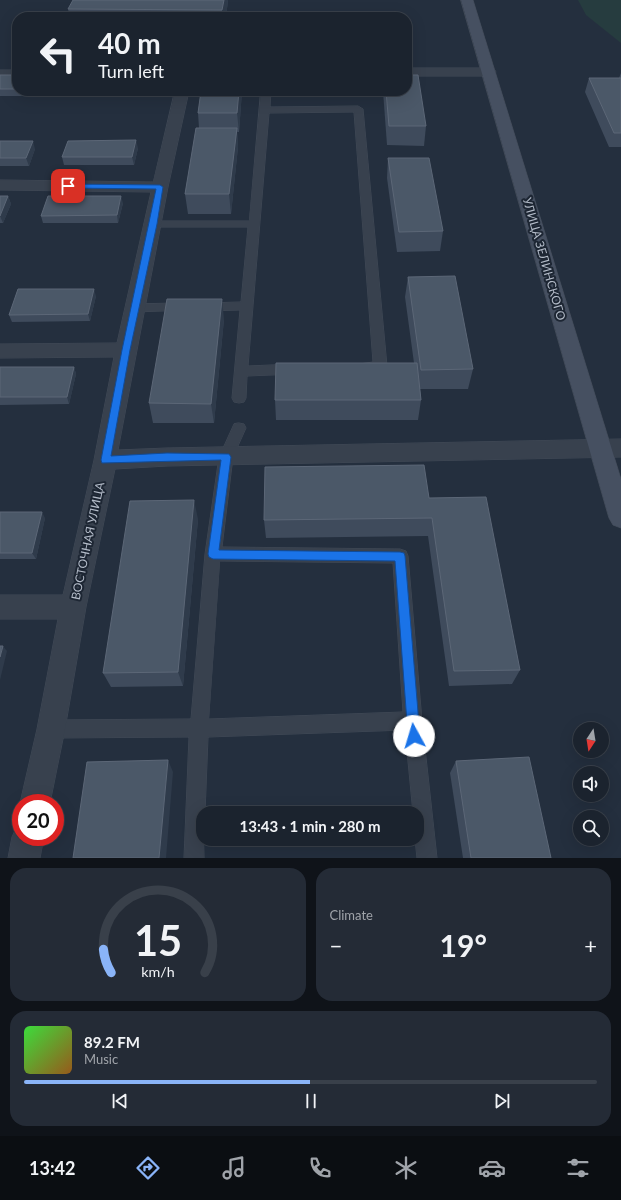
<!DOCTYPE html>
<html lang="en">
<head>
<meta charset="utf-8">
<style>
  body { margin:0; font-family:Lato,sans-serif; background:#242b36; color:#f1f3f6; height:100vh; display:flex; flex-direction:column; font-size:15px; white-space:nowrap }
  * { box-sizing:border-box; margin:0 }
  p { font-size:13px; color:#a0a4aa }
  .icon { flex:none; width:22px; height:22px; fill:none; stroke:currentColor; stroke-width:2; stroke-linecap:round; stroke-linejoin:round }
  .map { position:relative; height:858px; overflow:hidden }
  .sheet { display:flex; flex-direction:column; gap:10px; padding:10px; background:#0f1319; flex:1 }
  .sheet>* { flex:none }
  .hud { position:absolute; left:12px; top:12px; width:400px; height:84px; border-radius:16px; box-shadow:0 4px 16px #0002,0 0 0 1px #39404a; background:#1b232e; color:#f1f3f6; overflow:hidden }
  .needle { width:26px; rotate:192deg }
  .controls { position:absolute; left:573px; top:722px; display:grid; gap:8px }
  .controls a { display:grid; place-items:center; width:36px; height:36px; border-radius:50%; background:#1b232e; box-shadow:0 4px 16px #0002,0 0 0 1px #39404a; font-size:20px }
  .speed { position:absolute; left:12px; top:794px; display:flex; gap:8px; font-size:20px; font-weight:700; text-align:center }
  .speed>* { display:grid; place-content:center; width:52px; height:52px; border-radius:50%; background:#1b232e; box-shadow:0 4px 16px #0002,0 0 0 1px #39404a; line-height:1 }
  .speed .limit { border:6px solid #d22; background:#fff; color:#111 }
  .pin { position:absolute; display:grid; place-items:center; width:34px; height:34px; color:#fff; margin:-17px; border-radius:8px; box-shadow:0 2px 6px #0006 }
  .me { position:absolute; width:44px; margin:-22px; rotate:354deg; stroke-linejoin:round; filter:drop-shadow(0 0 3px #0008) }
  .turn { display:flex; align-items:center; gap:14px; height:84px; padding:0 20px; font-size:18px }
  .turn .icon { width:52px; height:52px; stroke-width:2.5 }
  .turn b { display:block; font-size:28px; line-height:34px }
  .big { font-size:30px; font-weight:700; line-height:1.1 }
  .sheet .tile { flex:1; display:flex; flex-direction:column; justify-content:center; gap:6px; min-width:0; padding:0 14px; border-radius:16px; background:#242b36 }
  .sheet .dial { align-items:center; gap:0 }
  .dial svg { height:104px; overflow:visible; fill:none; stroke:#39404a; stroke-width:7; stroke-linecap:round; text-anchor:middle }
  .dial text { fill:#f1f3f6; stroke:none }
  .song { display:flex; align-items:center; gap:12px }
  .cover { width:48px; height:48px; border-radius:6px; background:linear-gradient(135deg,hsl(120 70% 55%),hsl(30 70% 35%)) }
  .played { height:4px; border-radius:2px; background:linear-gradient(90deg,#8ab4f8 50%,#39404a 50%) }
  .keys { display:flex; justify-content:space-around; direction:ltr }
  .heat { display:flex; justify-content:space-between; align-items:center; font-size:22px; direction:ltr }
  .sheet .tiles { flex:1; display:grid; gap:10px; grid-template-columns:1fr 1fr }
  .tile:last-child { grid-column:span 2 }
  .trip { position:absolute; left:196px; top:806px; width:228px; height:40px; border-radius:16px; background:#1b232e; box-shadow:0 4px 16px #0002,0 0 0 1px #39404a; font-weight:700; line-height:40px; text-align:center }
  .dock { display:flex; height:64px; justify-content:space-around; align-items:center; background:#0b0e12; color:#a0a4aa }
  .dock .icon { width:28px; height:28px }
  .dock .selected { color:#8ab4f8 }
  .dock b { font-size:18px; color:#f1f3f6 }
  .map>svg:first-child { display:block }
  .green { fill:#263c3f }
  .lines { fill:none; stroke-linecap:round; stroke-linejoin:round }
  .service-casing { stroke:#414a57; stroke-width:1 }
  .minor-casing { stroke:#414a57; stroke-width:1 }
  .secondary-casing { stroke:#414a57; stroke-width:1 }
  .service { fill:#38414e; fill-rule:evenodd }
  .minor { fill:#38414e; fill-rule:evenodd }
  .secondary { fill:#465061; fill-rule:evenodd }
  .wall { fill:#3f4b5c }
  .shaded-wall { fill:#2f3b4b }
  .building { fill:#4b5868; stroke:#5c6777 }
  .route { fill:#1a73e8; stroke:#114b97 }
  .labels { text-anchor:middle; stroke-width:4; stroke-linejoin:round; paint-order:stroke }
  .street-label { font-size:12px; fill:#b4bcc9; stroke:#1d2633 }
</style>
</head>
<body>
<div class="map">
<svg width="621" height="858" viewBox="0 0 621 858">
  <rect width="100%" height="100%" fill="#242f3e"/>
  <path class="green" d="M578,0H621V43L586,15Z"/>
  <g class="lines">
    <defs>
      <g id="service">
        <path d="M261,91H271L270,107L358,106L363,109L387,366L385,369C377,372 367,373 359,370L357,367L359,364L373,362L354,112L269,113L248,366L295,364L300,366L302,369L300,372L295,374L247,376L246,398L244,402L239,403L234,402L232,398L240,310L204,311L200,310L198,307L200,304L204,303L241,302L248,227H153L147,224L153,221H249Z"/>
        <path d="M183,303L187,304L189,307L187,310L135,312L131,311L129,308L131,305L135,304Z"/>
        <path d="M239,423L244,424L246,428L233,457L222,547L400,549L406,551L408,556L422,721L437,858H417L415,839H417V813H413L405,730L208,737L205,813H203L204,858H184L189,737L51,738L45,735L42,729L45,723L51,720L191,719L205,554L219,457L234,424ZM220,561L393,563L403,712L209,719Z"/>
      </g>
      <g id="minor">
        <path d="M407,68H489L494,69L496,72L494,75L489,76H407Z"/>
        <rect x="0" y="70" width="17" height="8"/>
        <path d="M175,91H189L168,187L118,450L167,448L621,439V457L167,466L115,469L86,607L65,729L50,803H21V806L20,803L37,729L58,619H0V595H63L94,460L114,357L0,358V344L117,343L151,192L0,190V180L153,182Z"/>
        <path d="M21,824V837H44L40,858H8L12,837L17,826Z"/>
      </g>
      <path id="secondary" d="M461,0H473L621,479V528L613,525L609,518Z"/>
    </defs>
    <use href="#service" class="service-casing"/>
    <use href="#minor" class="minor-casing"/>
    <use href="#secondary" class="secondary-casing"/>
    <use href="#service" class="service"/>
    <use href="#minor" class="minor"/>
    <use href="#secondary" class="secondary"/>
  </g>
  <g class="wall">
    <path d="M228,0L226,17H70L68,9Z"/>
    <path d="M621,73V147H609L585,92L589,78H619Z"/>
    <path d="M0,75H17V91H55L53,96H0Z"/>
    <path d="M87,91H149L148,97H88Z"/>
    <path d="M201,91H242L239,132H237L238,147L231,214H188L185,194L199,128L198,113Z"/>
    <path d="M285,91H380L379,96L285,97Z"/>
    <path d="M383,91H407L426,126L424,146L387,145Z"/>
    <path d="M0,141L35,149L29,166H0Z"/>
    <path d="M138,148L134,165H64L62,157Z"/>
    <path d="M388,158L443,231L440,251L397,252L387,178Z"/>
    <path d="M0,196H8L11,204L3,223H0Z"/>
    <path d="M123,203L118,223H43L41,216Z"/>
    <path d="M408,277L473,369L468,389H420L421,400L418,420H276L275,400L414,363L405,297Z"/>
    <path d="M96,296L90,321L12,322L9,315Z"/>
    <path d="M224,319L214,423H153L149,403Z"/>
    <path d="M0,367H74L76,374L69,404L0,405Z"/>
    <path d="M429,498L520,670L512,684L449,686L428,536L266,538L264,520Z"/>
    <path d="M0,512L45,518L36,559H0Z"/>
    <path d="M198,519L183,686L111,687L103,673Z"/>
    <path d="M456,761L551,858H463L450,773Z"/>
  </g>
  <g class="shaded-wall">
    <path d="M224,0H228L226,17H223L222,10Z"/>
    <path d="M51,91H55L53,96Z"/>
    <path d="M147,91H149L148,97Z"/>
    <path d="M239,91H242L239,132L237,113Z"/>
    <path d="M237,128L238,147L231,214L229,194Z"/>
    <path d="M136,140L138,148L134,165L132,157Z"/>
    <path d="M33,141L35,149L29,166L26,158Z"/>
    <path d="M8,196L11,204L3,223L0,216Z"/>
    <path d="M121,196L123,203L118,223L117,215Z"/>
    <path d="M94,289L96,296L90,321L88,314Z"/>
    <path d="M222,299L224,319L214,423L211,404Z"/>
    <path d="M74,367L76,374L69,404L67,397Z"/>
    <path d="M194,500L198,519L183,686L178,672Z"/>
    <path d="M42,512L45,518L36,559L32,553Z"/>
    <path d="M3,646L7,651L0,680V657Z"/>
    <path d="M168,760L173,772L166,858H159Z"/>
  </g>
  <g class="building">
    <path d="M73,0H224L222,10L68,9Z"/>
    <rect x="0" y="75" width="17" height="14"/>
    <path d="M407,75H418L426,126H389L386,91H407Z"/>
    <path d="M589,78H621V133H614Z"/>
    <path d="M201,91H239L237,113H198Z"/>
    <path d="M196,128H237L229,194H185Z"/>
    <path d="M136,140L132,157H62L68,141Z"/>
    <path d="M0,141H33L26,158H0Z"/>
    <path d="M388,158H429L443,231L399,232Z"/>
    <path d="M0,196H8L0,216Z"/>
    <path d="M48,196H121L117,215L41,216Z"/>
    <path d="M455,276L473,369L421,370L408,277Z"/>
    <path d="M18,289H94L88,314L9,315Z"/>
    <path d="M167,299H222L211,404L149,403Z"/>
    <path d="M276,363H417L421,400H275Z"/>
    <path d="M0,367H74L67,397H0Z"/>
    <path d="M424,465L429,498L486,497L520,670L454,671L432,518L264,520L265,467Z"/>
    <path d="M194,500L178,672L103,673L130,501Z"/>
    <path d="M0,512H42L32,553H0Z"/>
    <path d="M0,646H3L0,657Z"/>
    <path d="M529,757L551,858H471L456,761Z"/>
    <path d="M168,760L159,858H73L87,762Z"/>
  </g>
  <path class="route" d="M65,184L160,185L163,187L157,224L130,350L111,456L167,453L229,454L231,457L219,550L400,552L404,553L405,556L420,736L419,741L414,742L410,741L408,736L395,561L213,559L209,557L208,554L221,460L102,463L101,460L122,350L156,189L68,188L65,187Z"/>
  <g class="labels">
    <g class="street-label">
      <text transform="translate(544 259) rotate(74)" y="4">УЛИЦА ЗЕЛИНСКОГО</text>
      <text transform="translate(88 541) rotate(-78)" y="4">ВОСТОЧНАЯ УЛИЦА</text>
    </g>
  </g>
</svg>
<div class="controls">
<a><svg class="needle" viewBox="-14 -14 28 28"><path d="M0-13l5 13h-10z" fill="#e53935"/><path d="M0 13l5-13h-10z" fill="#a0a4aa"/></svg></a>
<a><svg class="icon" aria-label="sound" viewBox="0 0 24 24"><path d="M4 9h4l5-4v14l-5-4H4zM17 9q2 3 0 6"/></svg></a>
<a><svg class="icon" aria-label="search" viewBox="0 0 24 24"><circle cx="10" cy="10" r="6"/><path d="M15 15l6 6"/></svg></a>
</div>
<div class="speed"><div class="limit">20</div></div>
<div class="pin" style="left:68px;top:186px;background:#d93025"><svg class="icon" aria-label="arrive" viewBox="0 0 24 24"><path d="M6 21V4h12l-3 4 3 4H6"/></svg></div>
<svg class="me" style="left:414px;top:736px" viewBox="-20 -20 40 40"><circle r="19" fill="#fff"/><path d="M0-13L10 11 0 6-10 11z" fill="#1a73e8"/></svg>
<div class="trip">13:43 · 1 min · 280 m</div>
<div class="hud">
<div class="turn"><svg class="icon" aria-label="left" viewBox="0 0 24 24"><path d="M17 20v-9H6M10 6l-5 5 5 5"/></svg><div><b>40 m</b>Turn left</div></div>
</div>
</div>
<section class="sheet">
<div class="tiles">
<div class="tile dial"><svg viewBox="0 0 100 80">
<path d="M14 69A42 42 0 1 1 86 69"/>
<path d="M14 69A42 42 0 0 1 8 51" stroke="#8ab4f8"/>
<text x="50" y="56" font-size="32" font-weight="700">15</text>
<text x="50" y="72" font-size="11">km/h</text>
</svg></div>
<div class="tile"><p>Climate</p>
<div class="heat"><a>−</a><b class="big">19°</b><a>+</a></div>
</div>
<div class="tile">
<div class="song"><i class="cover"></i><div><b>89.2 FM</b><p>Music</p></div></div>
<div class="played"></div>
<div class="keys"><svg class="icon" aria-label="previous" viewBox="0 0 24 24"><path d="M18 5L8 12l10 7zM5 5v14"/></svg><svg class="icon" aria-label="pause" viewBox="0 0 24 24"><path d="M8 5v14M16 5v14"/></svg><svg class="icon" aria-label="next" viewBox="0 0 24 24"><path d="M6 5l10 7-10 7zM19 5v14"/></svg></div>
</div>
</div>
</section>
<nav class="dock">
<b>13:42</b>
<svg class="icon selected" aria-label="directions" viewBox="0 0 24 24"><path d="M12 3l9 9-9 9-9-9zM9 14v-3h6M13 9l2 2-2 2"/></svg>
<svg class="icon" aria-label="music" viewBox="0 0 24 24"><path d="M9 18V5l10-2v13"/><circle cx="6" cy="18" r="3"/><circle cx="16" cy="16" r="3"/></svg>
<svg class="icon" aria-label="phone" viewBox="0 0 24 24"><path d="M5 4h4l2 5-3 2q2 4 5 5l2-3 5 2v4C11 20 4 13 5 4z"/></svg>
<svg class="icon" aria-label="climate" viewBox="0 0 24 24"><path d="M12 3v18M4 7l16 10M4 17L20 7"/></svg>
<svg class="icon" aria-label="car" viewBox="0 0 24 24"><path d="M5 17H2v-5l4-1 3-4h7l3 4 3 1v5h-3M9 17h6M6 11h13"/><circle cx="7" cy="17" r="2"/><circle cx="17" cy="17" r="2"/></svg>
<svg class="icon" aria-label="filters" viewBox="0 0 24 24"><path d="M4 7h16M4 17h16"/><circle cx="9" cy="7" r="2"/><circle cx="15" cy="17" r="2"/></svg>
</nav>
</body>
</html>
